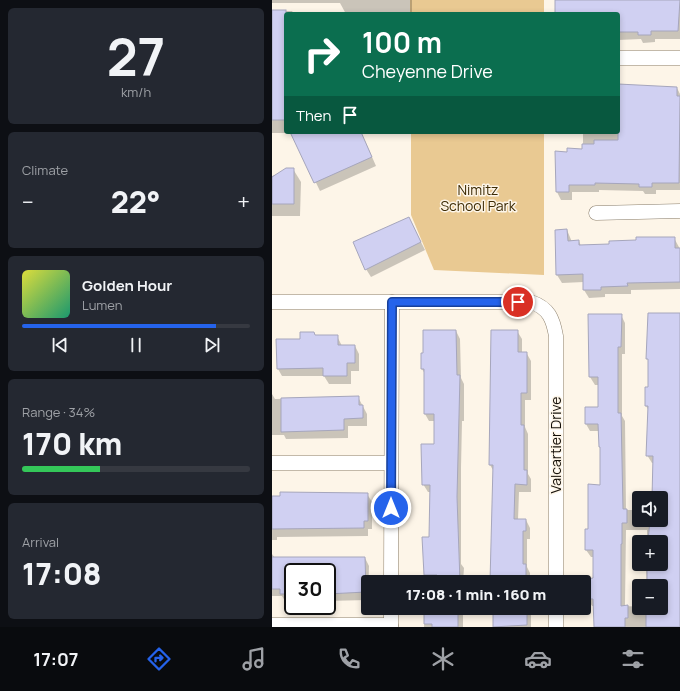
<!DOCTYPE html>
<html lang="en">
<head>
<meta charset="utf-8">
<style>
  body { margin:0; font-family:Manrope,sans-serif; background:#242831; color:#f1f3f6; height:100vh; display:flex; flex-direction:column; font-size:15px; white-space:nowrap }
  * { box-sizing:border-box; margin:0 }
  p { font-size:13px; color:#9ea1a6 }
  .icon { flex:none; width:22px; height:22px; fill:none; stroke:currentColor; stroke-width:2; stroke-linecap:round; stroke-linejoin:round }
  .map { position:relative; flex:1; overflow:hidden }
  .drawer { display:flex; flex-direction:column; gap:8px; padding:8px; background:#0d0f14; width:272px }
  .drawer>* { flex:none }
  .banner { position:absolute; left:12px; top:12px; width:336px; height:122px; border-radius:4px; box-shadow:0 2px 6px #0003; background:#0b6e4f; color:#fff; overflow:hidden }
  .controls { position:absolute; left:360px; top:491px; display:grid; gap:8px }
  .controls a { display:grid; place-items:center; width:36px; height:36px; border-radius:4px; background:#171b24; box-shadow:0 2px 6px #0003; font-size:20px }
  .speed { position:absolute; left:12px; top:563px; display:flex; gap:8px; font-size:20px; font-weight:700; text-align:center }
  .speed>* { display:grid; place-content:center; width:52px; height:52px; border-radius:50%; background:#171b24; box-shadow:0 2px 6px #0003; line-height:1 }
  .speed .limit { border:2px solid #111; border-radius:6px; background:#fff; color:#111 }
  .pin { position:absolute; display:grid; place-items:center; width:34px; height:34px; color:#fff; margin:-17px; border:2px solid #fff; border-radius:50%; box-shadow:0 1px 4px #0007 }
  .me { position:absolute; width:44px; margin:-22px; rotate:0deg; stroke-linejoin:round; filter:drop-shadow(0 0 3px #0008) }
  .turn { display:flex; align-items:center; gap:14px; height:84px; padding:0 12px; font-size:18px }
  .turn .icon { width:52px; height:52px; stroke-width:2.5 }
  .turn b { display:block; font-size:28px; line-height:34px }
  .then { display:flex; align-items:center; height:38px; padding:0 12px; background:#0003; gap:8px; font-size:15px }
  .big { font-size:30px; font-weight:800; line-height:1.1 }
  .drawer .tile { flex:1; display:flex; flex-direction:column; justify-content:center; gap:6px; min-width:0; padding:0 14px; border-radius:6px; background:#242831 }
  .drawer .dial { align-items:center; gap:0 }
  .dial b { font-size:52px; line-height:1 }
  .song { display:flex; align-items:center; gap:12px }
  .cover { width:48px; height:48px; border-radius:6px; background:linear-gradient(135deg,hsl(60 70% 55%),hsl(160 70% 35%)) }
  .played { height:4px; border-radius:2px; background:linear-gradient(90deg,#2563eb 85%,#363941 85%) }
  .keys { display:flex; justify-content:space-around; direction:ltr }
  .heat { display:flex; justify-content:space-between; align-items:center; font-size:22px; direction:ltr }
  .charge { height:6px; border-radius:3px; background:linear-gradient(90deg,#34c759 34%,#363941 0) }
  .trip { position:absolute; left:89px; top:575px; width:230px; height:40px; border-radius:4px; background:#171b24; box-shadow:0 2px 6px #0003; font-weight:800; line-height:40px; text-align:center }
  .tabs { display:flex; height:64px; justify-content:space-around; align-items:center; background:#090b0e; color:#9ea1a6 }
  .tabs .icon { width:28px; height:28px }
  .tabs .selected { color:#2563eb }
  .tabs b { font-size:18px; color:#f1f3f6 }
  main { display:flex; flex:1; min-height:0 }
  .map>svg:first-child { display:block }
  .green { fill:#e9c992 }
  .shadow { fill:#0003; fill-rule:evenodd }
  .building { fill:#d0d0f2; stroke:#a6a6bc }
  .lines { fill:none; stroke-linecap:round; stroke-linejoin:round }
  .minor-casing { stroke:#8a7e6b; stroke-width:15 }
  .minor { stroke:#fff; stroke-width:14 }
  .route-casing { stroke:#184099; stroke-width:10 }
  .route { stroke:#2563eb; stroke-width:7 }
  .labels { text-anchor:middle; stroke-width:3; stroke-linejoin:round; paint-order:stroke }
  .park-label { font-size:14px; fill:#3d2b04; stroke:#fdf5e8 }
  .street-label { font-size:14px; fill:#140f08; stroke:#fdf5e8 }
</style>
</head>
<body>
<main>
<section class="drawer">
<div class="tile dial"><b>27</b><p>km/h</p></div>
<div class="tile"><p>Climate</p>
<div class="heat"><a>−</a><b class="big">22°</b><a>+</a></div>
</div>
<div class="tile">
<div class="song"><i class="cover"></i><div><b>Golden Hour</b><p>Lumen</p></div></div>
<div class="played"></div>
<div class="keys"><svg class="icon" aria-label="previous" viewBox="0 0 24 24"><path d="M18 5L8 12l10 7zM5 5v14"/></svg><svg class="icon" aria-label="pause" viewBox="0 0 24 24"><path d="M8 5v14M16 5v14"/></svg><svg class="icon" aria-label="next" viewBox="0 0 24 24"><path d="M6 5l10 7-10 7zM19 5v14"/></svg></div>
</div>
<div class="tile"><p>Range · 34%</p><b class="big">170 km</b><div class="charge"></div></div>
<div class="tile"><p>Arrival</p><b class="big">17:08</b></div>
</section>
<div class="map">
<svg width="408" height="627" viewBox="0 0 408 627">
  <rect width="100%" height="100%" fill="#fdf5e8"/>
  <g class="green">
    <rect x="138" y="0" width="134" height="14"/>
    <path d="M139,132H272V275L162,270L139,215Z"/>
  </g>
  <g class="shadow">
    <path d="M0,0H140V14H74L68,3H0Z"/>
    <path d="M284,0H408V39H383V42L371,43L369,39L346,40V14H284Z"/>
    <path d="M0,11H20L22,14H14V132H89L104,166L48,191L20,133H0Z"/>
    <path d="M346,86L405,88L408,94V190H384V194H373L371,191L327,190V192H300V200H289L285,192L284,152L296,153L311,150V132H346Z"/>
    <path d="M21,169L29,182L28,216H0V176Z"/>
    <path d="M141,226L153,250L99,277L94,269Z"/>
    <path d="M295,230L300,242L307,241L309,246L338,245L402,238L408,249V289L359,290V294H333V297L317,298L312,290V282L290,283L285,275Z"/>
    <path d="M408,314V627H323V606H320L316,599L322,579V557H319L314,550L317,530L329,486V449L328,431H318L314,424L327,408V385H323L318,377L349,315L353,323V354H350V416L353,421L354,510H367V520H389V498H382V463H380L375,455L377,411L374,406L377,388V362L375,358ZM354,530H375V542H389V564H374V565L375,586H389V608L353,606Z"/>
    <path d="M184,331L188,339L189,378L192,384V421H190L189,468V564L192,568L191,582H157L153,575L151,538H158L159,492H156L151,484L163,445V421H157L153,414V374L150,369V354Z"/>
    <path d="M245,331L250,339V354H255L259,361V400H253V427L256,434V474L259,479V492H247L246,520H254L258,528V539H255V567L258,573V582H220L221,470L218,465Z"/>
    <path d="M44,336H65L70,346H83L87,354V371H79V384H57L52,376H10L6,369L29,340Z"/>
    <path d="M0,394L3,399L86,397L95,414V426H76V438L14,439L12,435H0Z"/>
    <path d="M95,494L100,502V529H96V536L5,537V540H0V497Z"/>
    <path d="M0,554L3,558H93L97,566L96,600L55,601V572H21V601H13L10,596H0Z"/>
    <path d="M153,608H191V627H152Z"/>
    <path d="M222,608H259V627H221Z"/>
  </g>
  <g class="building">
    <path d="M283,0H408L406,31H379V35H366V32H346V14H283Z"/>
    <rect x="0" y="10" width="14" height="110"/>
    <path d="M346,84L405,87V96H408L407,183H380V187H367V184L323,183V185H297V192H284L283,151L295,152V148L310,149V144H322V140H346Z"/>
    <path d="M18,132H89L100,157L42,183Z"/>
    <path d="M14,168H22V204H0V177Z"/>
    <path d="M137,217L149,242L93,270L81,242Z"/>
    <path d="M295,229L296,241L307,240V245L337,244V241L364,240V237H403V248H408V282L355,283L356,286L329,287V290H311V274L284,275L283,230Z"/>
    <path d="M376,313H408V627H374V608H389V586H375V564H389V542L376,541L378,520H389V498H380L381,456H374L376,406H373V387H376V359H374Z"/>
    <path d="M316,314H350L349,347H346V413H349L351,509H355V523H350V544H349V606L356,605V618H353V627H322L321,599H315V579L321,578V550H313V529H316V484L328,485V447H327L326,424H313V407H326V377H317Z"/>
    <path d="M151,330H184L185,375H188L185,497L188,582H165V575H152L150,537H157L158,485H150L149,444H162V414H152V369H149V353H151Z"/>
    <path d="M219,330H246V352H255V393H249V425H252V470H255V485L243,484L242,519H254V531H251V564H254V581L243,582H218L221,465H217Z"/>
    <path d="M28,332H42L43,335H66V345H83V363H75V376H51V368L5,369L4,339H28Z"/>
    <path d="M87,396V405H91V418L72,419V430L9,432V398Z"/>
    <path d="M8,492L96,493V521H92V528L0,529V496H8Z"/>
    <path d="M0,557H93L94,592L55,594V572H21V594H8V589H0Z"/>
    <path d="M152,608H174V611H186V627H160V624H152Z"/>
    <path d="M221,612L255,613V625L221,627Z"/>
  </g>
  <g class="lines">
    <defs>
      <g id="minor">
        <path d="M346,58H408"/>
        <path d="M324,213L408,211"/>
        <path d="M0,302H259C277,308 281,319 284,336V582"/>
        <path d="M0,463H119"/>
        <path d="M119,582L120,302"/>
        <path d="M284,608V627"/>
        <path d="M0,625H119"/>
        <path d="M119,627V608"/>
      </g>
    </defs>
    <use href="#minor" class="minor-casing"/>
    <use href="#minor" class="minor"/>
  </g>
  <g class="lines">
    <defs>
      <path id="route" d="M119,508L120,302H246"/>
    </defs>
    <use href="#route" class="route-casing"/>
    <use href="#route" class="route"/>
  </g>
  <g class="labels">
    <g class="park-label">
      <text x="206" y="195">Nimitz<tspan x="206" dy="16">School Park</tspan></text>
    </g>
    <g class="street-label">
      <text transform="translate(284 445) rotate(-90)" y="5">Valcartier Drive</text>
    </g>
  </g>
</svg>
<div class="controls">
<a><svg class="icon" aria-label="sound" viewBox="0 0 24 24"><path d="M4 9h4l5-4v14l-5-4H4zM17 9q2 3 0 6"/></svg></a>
<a>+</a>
<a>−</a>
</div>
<div class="speed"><div class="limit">30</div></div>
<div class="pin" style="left:246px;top:302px;background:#d93025"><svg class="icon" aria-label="arrive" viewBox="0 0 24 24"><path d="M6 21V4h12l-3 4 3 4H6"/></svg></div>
<svg class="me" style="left:119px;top:508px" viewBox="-20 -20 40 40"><circle r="17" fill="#2563eb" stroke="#fff" stroke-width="3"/><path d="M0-11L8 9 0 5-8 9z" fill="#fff"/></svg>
<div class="trip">17:08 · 1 min · 160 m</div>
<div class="banner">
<div class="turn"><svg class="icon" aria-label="right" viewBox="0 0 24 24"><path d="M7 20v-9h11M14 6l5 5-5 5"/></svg><div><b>100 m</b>Cheyenne Drive</div></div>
<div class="then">Then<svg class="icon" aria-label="arrive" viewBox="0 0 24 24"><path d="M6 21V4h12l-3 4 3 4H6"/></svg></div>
</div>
</div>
</main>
<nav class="tabs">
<b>17:07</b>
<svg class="icon selected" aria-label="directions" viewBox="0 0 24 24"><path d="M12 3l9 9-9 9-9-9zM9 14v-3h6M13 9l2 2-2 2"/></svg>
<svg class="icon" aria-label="music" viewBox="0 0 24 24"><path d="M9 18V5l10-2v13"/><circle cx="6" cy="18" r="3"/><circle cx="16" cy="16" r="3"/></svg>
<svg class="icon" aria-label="phone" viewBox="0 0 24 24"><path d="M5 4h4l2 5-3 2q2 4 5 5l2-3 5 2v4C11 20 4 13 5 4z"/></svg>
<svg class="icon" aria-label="climate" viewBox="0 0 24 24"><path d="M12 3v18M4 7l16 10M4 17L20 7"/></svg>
<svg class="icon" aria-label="car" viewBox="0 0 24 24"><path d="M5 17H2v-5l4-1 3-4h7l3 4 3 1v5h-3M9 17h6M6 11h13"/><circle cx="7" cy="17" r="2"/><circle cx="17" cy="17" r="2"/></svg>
<svg class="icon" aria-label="filters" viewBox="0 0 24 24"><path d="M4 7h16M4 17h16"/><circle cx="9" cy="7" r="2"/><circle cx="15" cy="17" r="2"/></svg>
</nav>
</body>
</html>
